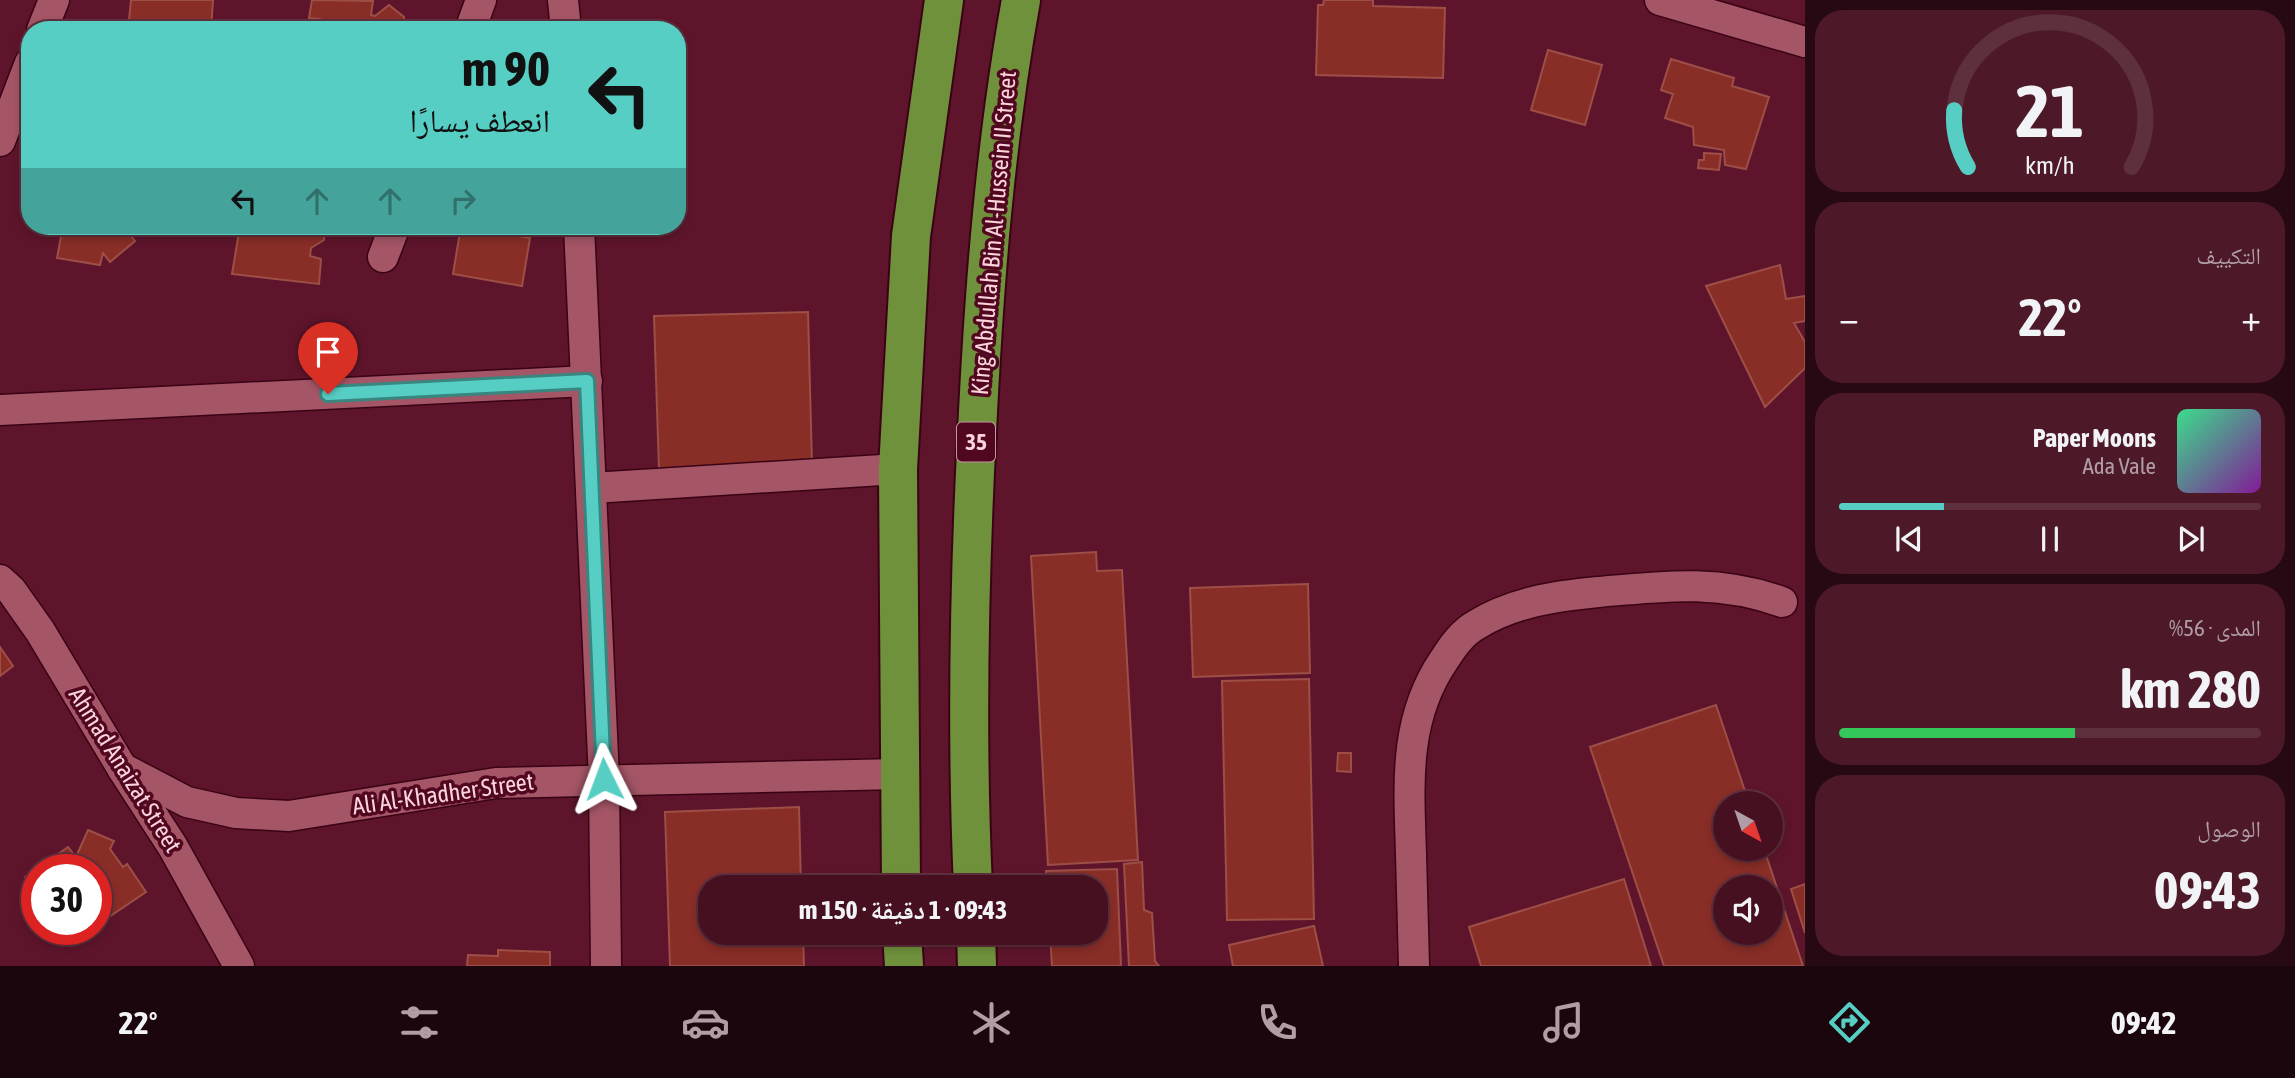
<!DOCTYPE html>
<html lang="ar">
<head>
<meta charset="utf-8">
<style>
  body { margin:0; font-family:"Asap Condensed","Noto Naskh Arabic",sans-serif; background:#4d1929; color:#f1f3f6; direction:rtl; height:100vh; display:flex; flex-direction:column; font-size:26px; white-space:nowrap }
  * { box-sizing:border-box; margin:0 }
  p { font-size:23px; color:#b09da5 }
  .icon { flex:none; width:38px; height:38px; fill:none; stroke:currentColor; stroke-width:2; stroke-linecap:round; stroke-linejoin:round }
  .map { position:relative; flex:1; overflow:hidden; direction:ltr }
  .sheet { display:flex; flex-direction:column; gap:10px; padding:10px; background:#260912; width:490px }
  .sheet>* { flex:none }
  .banner { position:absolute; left:21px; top:21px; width:665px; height:214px; border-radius:28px; box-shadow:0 4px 10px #0003,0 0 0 2px #5e303e; direction:rtl; background:#56cec3; color:#111; overflow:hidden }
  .needle { width:46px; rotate:140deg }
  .fabs { position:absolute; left:1713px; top:791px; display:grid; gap:14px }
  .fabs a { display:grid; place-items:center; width:70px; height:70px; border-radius:50%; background:#461020; box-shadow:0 4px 10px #0003,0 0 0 2px #5e303e; font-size:35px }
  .speed { position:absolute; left:21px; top:854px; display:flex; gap:14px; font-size:35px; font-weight:700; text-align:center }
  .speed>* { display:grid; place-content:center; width:91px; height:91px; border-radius:50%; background:#461020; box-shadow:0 4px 10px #0003,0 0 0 2px #5e303e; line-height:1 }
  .speed .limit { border:10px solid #d22; background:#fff; color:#111 }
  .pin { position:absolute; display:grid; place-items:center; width:60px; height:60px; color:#fff; margin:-72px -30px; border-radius:50% 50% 50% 0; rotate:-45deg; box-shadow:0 0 7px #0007 }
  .pin .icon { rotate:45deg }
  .me { position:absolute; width:77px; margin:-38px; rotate:357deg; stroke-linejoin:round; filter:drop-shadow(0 0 5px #0008) }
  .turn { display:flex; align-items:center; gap:24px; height:147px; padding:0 21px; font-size:32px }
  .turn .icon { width:91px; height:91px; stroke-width:2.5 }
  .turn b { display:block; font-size:49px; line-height:60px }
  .lanes { display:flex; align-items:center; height:66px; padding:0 21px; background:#0003; justify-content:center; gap:35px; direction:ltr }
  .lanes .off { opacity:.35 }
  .big { font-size:52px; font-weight:700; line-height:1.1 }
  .sheet .card { flex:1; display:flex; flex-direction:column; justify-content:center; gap:10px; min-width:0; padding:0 24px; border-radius:28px; background:#4d1929 }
  .sheet .dial { align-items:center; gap:0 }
  .dial svg { height:182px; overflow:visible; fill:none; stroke:#5e303e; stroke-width:7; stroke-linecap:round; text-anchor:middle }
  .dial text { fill:#f1f3f6; stroke:none }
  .song { display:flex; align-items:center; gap:21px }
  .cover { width:84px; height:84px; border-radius:10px; background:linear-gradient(135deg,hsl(150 70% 55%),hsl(290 70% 35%)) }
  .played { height:7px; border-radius:4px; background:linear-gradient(90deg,#56cec3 25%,#5e303e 25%) }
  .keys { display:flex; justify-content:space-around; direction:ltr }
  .heat { display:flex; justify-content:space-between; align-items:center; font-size:38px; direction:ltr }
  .charge { height:10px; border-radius:5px; background:linear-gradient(90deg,#34c759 56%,#5e303e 0) }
  .trip { position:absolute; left:698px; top:875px; width:410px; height:70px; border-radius:28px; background:#461020; box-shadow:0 4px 10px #0003,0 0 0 2px #5e303e; font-weight:700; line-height:70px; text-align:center; direction:rtl }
  .dock { display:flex; height:112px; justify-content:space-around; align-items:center; background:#1c060d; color:#b09da5 }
  .dock .icon { width:49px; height:49px }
  .dock .selected { color:#56cec3 }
  .dock b { font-size:32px; color:#f1f3f6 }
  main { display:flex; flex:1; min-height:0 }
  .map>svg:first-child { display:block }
  .building { fill:#892d27; stroke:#9d4f47; stroke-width:2; fill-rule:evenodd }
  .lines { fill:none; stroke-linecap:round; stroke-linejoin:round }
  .minor-casing { stroke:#3a0315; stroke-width:33 }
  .highway-casing { stroke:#3a0315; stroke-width:42 }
  .minor { stroke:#a45566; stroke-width:30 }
  .highway { stroke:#70913c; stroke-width:38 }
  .route-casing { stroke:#38867f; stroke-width:18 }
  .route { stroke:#56cec3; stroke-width:12 }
  .labels { text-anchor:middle; stroke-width:7; stroke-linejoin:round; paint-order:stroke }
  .shield { fill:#520721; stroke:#c896a2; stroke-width:2 }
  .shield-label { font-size:23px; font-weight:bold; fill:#fad4da }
  .street-label { font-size:24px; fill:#fad4da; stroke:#520721 }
</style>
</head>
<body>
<main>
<section class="sheet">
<div class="card dial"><svg viewBox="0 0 100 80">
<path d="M14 69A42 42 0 1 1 86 69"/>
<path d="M14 69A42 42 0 0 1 8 44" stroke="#56cec3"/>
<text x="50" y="56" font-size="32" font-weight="700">21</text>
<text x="50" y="72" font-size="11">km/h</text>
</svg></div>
<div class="card"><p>التكييف</p>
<div class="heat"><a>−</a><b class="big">22°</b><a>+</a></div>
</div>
<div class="card">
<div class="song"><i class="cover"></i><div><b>Paper Moons</b><p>Ada Vale</p></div></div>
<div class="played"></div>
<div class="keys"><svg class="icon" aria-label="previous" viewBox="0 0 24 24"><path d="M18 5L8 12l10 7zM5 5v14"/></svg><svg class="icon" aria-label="pause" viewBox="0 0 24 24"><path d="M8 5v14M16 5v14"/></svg><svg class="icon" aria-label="next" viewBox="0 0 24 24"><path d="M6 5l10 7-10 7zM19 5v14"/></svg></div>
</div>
<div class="card"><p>المدى · 56%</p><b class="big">280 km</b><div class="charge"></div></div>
<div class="card"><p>الوصول</p><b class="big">09:43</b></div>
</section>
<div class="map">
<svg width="1805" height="966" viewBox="0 0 1805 966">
  <rect width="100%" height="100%" fill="#5e152b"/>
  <g class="building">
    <path d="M131,0H213L211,30H128Z"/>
    <path d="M312,0L373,1L371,15L375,16L389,5L404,17V30H318L320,19L309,18Z"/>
    <path d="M1324,0H1373V6L1445,8L1443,78L1316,75L1318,5H1323Z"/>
    <path d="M1548,50L1602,65L1585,125L1531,110Z"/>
    <path d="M1671,59L1734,78L1732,86L1769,97L1746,169L1725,165L1724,150L1694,145L1693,127L1665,118L1673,94L1661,90Z"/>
    <path d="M1704,153L1721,154L1719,170L1698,168L1699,160H1704Z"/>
    <path d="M63,226H123L135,241L110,262L103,253L100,265L57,258Z"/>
    <path d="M237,226H324V240L311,248L310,256L321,259L319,284L232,274L240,226Z"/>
    <path d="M461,226H524L522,237L530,238L522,286L453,274Z"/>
    <path d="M1780,265L1786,299L1805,296V321L1794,323L1805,342V368L1765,407L1706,286Z"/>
    <path d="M808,312L812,465L659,470L654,316Z"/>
    <path d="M1096,552L1097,571L1122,570L1138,860L1048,865L1031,556Z"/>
    <path d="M1308,584L1310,673L1193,677L1190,588Z"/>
    <path d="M0,647L13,666L0,676Z"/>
    <path d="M1309,679L1314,919L1227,920L1222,681Z"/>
    <path d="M1716,705L1749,803H1726V849H1764L1803,966H1664L1590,747ZM1726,887H1771V933H1726Z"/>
    <path d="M1338,753H1351V772L1337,771Z"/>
    <path d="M799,807L801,887H710V933H803L804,966H670L665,812Z"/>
    <path d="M88,830L114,841L110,849L123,867L127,864L146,892L106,919L101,913L96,916V870H37V894L25,877L68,847L76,857Z"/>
    <path d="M1142,862L1144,910L1152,913L1155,961L1159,966H1129L1124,864Z"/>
    <path d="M1117,869L1121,966H1052L1050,933H1096V887H1047L1046,871Z"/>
    <path d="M1624,879L1651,966H1481L1469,927Z"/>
    <path d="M1805,884V933L1791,889Z"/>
    <path d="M1314,926L1323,966H1233L1229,945Z"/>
    <path d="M61,929H90L71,943Z"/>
    <path d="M498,950L550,952V966H467L468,955L498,956Z"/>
  </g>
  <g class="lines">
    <defs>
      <g id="minor">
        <path d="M563,0L566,30"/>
        <path d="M1660,0L1805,42"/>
        <path d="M42,30L54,0"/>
        <path d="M470,30L481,0"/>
        <path d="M0,141L30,63"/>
        <path d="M579,226L604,779L606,966"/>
        <path d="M383,257L395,226"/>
        <path d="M0,410L587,381"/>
        <path d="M592,488L898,469"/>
        <path d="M0,580L11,590L40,631L122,768L173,847L239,966"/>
        <path d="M122,768L187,802L236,813L289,816L496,783L899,774"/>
        <path d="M1414,966C1413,929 1412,892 1411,854C1409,785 1403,720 1444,660C1453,646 1462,633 1476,625C1513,602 1556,596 1598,592C1664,586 1719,579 1782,602"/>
      </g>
      <g id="highway">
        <path d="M901,887L898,469L911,236L944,0"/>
        <path d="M973,887C966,735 969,584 977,432C984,287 995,143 1021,0"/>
        <path d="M902,933L904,966"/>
        <path d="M976,933L977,966"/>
      </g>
    </defs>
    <use href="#minor" class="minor-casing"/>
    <use href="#highway" class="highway-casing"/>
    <use href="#minor" class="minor"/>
    <use href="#highway" class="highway"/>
  </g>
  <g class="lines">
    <defs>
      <path id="route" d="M328,394L587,381L604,779"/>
    </defs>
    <use href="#route" class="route-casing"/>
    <use href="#route" class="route"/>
  </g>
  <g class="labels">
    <rect class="shield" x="957" y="422.5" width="38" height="39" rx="5"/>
    <g class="shield-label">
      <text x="976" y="450">35</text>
    </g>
    <g class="street-label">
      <text transform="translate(994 233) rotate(-85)" y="8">King Abdullah Bin Al-Hussein II Street</text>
      <text transform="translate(125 770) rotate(58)" y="8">Ahmad Anaizat Street</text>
      <text transform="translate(443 794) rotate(-8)" y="8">Ali Al-Khadher Street</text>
    </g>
  </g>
</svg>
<div class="fabs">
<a><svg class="needle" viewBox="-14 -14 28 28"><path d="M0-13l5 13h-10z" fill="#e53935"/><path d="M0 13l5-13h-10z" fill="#b09da5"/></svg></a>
<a><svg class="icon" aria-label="sound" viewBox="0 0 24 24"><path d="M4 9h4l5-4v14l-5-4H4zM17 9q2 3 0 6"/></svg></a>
</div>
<div class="speed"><div class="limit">30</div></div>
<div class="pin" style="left:328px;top:394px;background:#d93025"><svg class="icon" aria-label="arrive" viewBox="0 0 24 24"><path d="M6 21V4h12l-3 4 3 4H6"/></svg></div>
<svg class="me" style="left:604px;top:779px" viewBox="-20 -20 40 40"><path d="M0-17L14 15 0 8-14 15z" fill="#56cec3" stroke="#fff" stroke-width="4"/></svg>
<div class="trip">09:43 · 1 دقيقة · 150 m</div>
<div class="banner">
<div class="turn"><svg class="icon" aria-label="left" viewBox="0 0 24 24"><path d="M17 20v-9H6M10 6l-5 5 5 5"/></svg><div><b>90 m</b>انعطف يسارًا</div></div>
<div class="lanes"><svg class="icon" aria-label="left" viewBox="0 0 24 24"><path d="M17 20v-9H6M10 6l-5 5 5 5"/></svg><svg class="icon off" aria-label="ahead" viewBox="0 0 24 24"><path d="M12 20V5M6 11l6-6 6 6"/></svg><svg class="icon off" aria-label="ahead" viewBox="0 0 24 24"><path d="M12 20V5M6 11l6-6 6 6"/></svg><svg class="icon off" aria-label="right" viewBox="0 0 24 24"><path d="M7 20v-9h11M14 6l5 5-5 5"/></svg></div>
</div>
</div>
</main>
<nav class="dock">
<b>09:42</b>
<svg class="icon selected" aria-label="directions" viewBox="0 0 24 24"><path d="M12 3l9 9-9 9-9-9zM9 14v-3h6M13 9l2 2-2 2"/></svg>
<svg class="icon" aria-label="music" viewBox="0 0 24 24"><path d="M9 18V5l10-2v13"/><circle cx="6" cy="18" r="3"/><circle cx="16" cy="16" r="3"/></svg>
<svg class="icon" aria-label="phone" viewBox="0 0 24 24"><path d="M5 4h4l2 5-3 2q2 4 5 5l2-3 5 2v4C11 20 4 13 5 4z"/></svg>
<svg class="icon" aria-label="climate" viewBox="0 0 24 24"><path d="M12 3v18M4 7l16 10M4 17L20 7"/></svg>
<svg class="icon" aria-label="car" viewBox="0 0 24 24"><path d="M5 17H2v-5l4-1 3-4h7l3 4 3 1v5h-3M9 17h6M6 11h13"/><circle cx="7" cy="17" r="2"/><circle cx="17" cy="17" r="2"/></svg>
<svg class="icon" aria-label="filters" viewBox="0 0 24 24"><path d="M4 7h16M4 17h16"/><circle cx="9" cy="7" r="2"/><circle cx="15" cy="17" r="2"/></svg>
<b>22°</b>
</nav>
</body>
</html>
